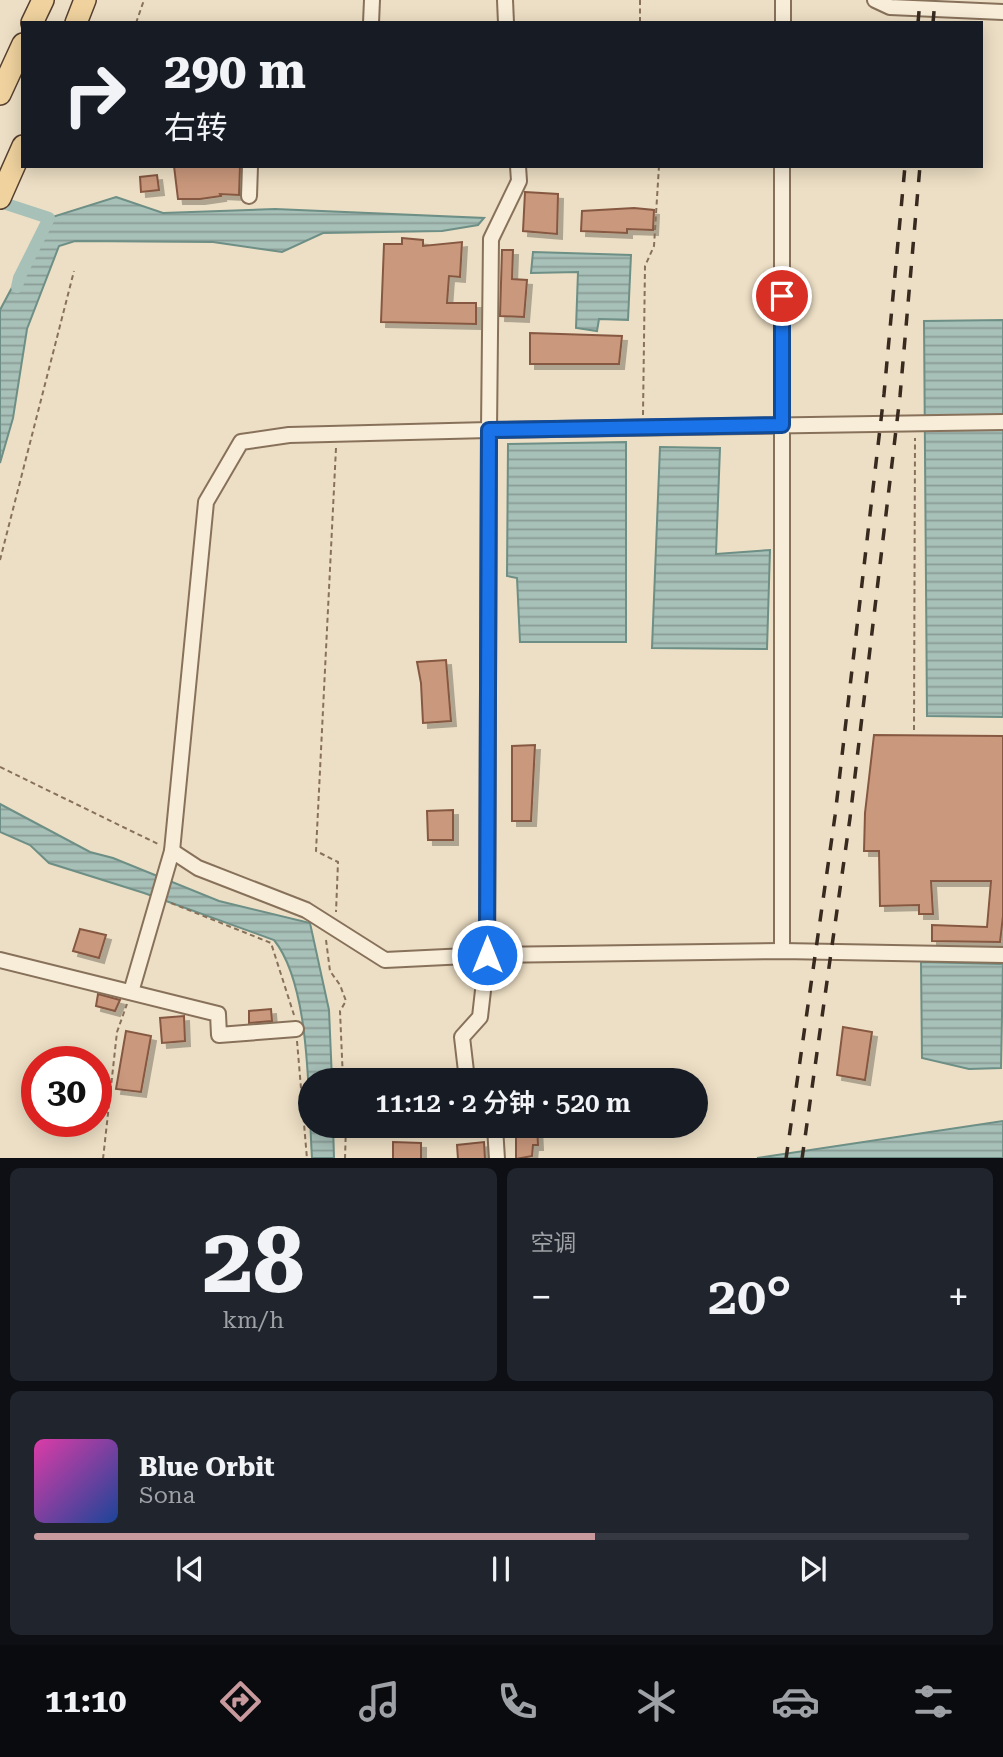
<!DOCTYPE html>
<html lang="zh">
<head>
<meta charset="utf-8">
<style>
  body { margin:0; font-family:"Roboto Serif","Noto Sans SC",serif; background:#20242c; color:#f1f3f6; height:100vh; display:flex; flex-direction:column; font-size:26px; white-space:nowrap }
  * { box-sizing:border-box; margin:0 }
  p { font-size:23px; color:#9ea1a6 }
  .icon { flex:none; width:38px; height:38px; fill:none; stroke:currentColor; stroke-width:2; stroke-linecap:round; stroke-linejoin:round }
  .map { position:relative; height:1158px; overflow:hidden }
  .panel { display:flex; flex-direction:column; gap:10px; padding:10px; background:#0d0f14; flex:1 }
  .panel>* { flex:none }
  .guide { position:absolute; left:21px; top:21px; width:962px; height:147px; border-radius:0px; box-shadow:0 4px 18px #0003; background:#171b24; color:#f1f3f6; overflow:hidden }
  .speed { position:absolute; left:21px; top:1046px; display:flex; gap:14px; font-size:35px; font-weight:700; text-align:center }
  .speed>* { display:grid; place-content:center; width:91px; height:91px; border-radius:50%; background:#171b24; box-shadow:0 4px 18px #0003; line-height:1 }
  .speed .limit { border:10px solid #d22; background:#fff; color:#111 }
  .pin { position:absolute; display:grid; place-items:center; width:60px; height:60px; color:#fff; margin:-30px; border:4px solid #fff; border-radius:50%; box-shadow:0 2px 7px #0007 }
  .me { position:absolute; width:77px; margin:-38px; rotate:0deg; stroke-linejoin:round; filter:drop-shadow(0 0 5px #0008) }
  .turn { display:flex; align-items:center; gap:24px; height:147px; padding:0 28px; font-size:32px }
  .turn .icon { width:91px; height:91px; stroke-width:2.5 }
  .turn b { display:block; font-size:49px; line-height:60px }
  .big { font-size:52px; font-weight:600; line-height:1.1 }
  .panel .tile { flex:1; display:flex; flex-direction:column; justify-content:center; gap:10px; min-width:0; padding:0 24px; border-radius:10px; background:#20242c }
  .panel .dial { align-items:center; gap:0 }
  .dial b { font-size:91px; line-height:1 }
  .song { display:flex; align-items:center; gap:21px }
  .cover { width:84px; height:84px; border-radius:10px; background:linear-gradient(135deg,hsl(320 70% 55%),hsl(220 70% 35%)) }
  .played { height:7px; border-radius:4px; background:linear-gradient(90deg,#c89a9e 60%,#363941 60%) }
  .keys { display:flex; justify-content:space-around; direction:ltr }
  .heat { display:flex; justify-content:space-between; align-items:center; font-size:38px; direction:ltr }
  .panel .tiles { flex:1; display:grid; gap:10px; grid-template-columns:1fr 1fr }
  .tile:last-child { grid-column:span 2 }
  .trip { position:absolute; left:298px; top:1068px; width:410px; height:70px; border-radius:35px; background:#171b24; box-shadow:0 4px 18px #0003; font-weight:600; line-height:70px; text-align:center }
  .tabs { display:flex; height:112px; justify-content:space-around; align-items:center; background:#090b0e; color:#9ea1a6 }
  .tabs .icon { width:49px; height:49px }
  .tabs .selected { color:#c89a9e }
  .tabs b { font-size:32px; color:#f1f3f6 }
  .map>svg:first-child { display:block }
  .water { fill:url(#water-rules); stroke:#6d8f85; stroke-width:2 }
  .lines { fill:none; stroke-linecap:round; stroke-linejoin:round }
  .canal { stroke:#a7c0b8; stroke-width:12 }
  .building { fill:#ca987c; stroke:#865942; stroke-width:2; filter:url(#shadow) }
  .street-casing { stroke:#88715b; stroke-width:18 }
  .primary-casing { stroke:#563f30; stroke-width:24 }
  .path { stroke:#88715b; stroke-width:2; stroke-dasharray:5 3.5; stroke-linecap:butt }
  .street { stroke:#f8edd8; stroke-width:14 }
  .primary { stroke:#efd29e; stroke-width:21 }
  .rail { stroke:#382a1f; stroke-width:3.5; stroke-dasharray:12 12; stroke-linecap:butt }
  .route-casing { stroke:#114b97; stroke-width:18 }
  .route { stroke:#1a73e8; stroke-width:12 }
</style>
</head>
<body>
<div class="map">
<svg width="1003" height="1159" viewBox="0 0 1003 1159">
  <defs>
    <pattern id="water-rules" width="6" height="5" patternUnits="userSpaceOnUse" patternTransform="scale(1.75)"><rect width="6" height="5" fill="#a7c0b8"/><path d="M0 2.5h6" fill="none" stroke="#899c95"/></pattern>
    <filter id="shadow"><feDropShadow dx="5" dy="5" stdDeviation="0" flood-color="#0004"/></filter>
  </defs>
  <rect width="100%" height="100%" fill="#eddfc5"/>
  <g class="water">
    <path d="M116,197L163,213L275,209L484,218L478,225L442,231L323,233L282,252L213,242L75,241L59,246L27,329L13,418L0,463V310L49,218Z"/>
    <path d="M533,252L631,255L628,320L599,319L597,331L576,328L578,272L531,273Z"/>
    <path d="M1003,320V717L927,716L924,321Z"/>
    <path d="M626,442V642H520L517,578L507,576L508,444Z"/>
    <path d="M660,447L720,448L716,554L770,550L767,649L652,648Z"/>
    <path d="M0,804L90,852L113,858L219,901L310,923L329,1010L332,1080H310V1125H333L334,1158H312C308,1099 311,986 274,940L144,893L49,863L30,845L0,832Z"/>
    <path d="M921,962L1003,964L1001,1068L969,1069L922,1058Z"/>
    <path d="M1003,1121V1158H757Z"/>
  </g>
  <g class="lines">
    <path class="canal" d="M0,202L49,218L19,278L17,287"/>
  </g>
  <g class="building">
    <path d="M174,166H240L239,195L220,194L221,196L200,199H178Z"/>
    <path d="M157,175L159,190L141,192L140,177Z"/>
    <path d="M525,192L558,194L557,234L523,231Z"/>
    <path d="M634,208L654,210L653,230L627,229V233L581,231L582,211Z"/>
    <path d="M402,238L423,240V246L462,242L460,277L449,276L447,303H476V324L381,322L384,244H402Z"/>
    <path d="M502,250H513L512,279L527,280L524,317L500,316Z"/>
    <path d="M530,333L622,336L619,364H530Z"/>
    <path d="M446,660L451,721L423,723L421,683L417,662Z"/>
    <path d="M874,735L1003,736V916L1000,942L932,941V925L987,927L991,881H931L933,914H919V905L880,906L879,851H864L865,813Z"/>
    <path d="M535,745L531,821H512V746Z"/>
    <path d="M453,810V840H428L427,811Z"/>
    <path d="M80,929L106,935L99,958L73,951Z"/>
    <path d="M98,994L120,1000L115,1011L96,1006Z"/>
    <path d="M271,1009L272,1021L249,1023V1011Z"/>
    <path d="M184,1016L185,1041L162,1043L160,1018Z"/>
    <path d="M843,1027L872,1032L865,1080L837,1075Z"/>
    <path d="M126,1031L151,1036L141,1092L116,1089Z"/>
    <path d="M516,1125H537L538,1145H533L532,1156L516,1159Z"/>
    <path d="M393,1142L421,1143V1159H393Z"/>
    <path d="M484,1142L485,1159H458L457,1145Z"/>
  </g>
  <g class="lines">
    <defs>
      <g id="street">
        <path d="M505,0L506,23"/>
        <path d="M875,0L890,7L1003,12"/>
        <path d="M371,23L372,0"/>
        <path d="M783,23V0"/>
        <path d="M249,196L250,166"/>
        <path d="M172,851L198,868L306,910L385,960L487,955L489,430L1003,422"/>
        <path d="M782,951V166"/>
        <path d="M0,960L218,1014L219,1035L296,1029"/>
        <path d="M131,992L172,851L206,502L241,442L289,435L489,430L491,239L519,181L518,166"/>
        <path d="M467,1080L462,1037L480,1017L487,955L782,951L1003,955"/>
        <path d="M472,1125V1128L495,1127L497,1159"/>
      </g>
      <g id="primary">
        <path d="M32,23L43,0"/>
        <path d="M76,23L85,0"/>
        <path d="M0,94L23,44"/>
        <path d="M0,198L23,146"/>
      </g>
    </defs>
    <use href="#street" class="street-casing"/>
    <use href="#primary" class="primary-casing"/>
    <g class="path">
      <path d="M640,0V23"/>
      <path d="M136,23L144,0"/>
      <path d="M643,415L645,266L654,246L659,166"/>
      <path d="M336,448L316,851L338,862L336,912"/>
      <path d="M0,560L74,271"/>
      <path d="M914,730L915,438"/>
      <path d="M0,767L158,844"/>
      <path d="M171,903L271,943L294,1015"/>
      <path d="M326,940L330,971L340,985L346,1001L340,1011L343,1080"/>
      <path d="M297,1041L307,1159"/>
      <path d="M103,1159L117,1032L127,1004"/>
      <path d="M345,1159L346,1125"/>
    </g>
    <use href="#street" class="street"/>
    <use href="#primary" class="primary"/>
    <g class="rail">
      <path d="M918,23L920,0"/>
      <path d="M933,23L935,0"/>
      <path d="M786,1159L835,816L884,394L905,166"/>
      <path d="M802,1159L850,818L900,396L920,166"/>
    </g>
  </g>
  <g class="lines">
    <defs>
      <path id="route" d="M487,955L489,430L782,425V296"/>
    </defs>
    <use href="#route" class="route-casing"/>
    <use href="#route" class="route"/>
  </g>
</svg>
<div class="speed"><div class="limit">30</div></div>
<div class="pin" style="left:782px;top:296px;background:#d93025"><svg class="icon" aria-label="arrive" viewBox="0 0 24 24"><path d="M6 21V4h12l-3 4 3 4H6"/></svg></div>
<svg class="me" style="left:487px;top:955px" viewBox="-20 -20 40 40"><circle r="17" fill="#1a73e8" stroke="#fff" stroke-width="3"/><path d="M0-11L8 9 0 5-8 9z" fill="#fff"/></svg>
<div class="trip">11:12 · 2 分钟 · 520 m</div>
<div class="guide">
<div class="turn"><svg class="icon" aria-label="right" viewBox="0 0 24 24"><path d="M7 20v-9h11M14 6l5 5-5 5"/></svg><div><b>290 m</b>右转</div></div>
</div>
</div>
<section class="panel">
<div class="tiles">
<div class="tile dial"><b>28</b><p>km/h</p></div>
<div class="tile"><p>空调</p>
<div class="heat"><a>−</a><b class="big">20°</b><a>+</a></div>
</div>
<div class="tile">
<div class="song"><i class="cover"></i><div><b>Blue Orbit</b><p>Sona</p></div></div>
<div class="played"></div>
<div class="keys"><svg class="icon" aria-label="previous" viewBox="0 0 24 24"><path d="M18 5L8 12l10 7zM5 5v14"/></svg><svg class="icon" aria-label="pause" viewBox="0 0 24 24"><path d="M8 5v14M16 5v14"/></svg><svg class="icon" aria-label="next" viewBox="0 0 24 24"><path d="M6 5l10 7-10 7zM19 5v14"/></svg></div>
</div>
</div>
</section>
<nav class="tabs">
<b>11:10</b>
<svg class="icon selected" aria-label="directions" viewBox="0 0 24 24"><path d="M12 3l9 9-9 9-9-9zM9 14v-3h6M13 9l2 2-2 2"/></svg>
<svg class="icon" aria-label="music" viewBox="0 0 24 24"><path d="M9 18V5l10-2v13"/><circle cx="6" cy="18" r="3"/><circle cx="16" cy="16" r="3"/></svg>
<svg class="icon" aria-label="phone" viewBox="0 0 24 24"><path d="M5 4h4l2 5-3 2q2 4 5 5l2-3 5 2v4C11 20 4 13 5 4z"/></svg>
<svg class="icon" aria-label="climate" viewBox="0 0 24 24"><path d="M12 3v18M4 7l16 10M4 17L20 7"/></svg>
<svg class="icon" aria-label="car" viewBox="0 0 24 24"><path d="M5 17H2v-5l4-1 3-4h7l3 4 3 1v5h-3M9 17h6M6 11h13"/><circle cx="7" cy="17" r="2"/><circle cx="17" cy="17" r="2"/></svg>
<svg class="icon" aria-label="filters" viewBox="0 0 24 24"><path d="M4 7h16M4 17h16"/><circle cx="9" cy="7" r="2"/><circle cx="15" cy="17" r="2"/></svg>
</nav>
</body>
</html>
